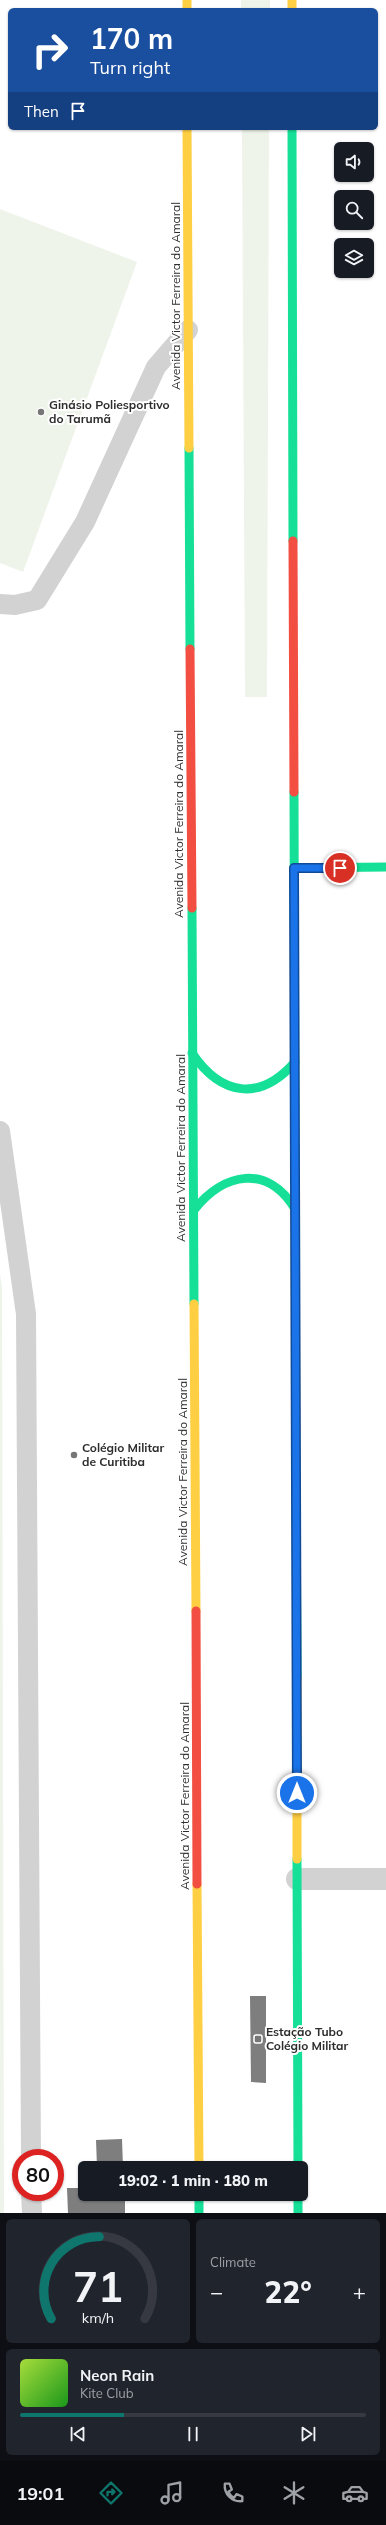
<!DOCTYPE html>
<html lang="en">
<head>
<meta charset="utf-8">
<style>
  body { margin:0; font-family:Mulish,sans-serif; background:#20242c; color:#f1f3f6; height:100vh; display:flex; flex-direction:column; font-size:15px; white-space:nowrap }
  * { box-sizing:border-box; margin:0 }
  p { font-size:13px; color:#9ea1a6 }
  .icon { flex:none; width:22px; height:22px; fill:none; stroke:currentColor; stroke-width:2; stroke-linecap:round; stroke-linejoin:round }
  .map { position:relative; height:2213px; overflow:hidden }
  .sheet { display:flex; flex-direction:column; gap:6px; padding:6px; background:#0d0f14; flex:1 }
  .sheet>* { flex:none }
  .top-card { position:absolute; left:8px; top:8px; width:370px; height:122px; border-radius:6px; box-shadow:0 1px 3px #0004; background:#1a4fa0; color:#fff; overflow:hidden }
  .tools { position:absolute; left:334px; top:142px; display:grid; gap:8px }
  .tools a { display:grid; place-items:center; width:40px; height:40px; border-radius:6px; background:#171b24; box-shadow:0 1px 3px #0004; font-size:20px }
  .speed { position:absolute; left:12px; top:2149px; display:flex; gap:8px; font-size:20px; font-weight:700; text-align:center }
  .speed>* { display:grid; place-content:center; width:52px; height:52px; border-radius:50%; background:#171b24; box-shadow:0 1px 3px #0004; line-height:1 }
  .speed .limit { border:6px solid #d22; background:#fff; color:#111 }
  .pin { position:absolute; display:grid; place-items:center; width:34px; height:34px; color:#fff; margin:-17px; border:2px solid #fff; border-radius:50%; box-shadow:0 1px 4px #0007 }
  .me { position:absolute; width:44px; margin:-22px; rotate:0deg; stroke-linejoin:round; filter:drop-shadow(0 0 3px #0008) }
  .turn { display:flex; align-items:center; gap:14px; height:84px; padding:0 16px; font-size:18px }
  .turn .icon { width:52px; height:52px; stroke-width:2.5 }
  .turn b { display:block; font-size:28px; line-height:34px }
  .then { display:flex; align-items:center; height:38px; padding:0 16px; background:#0003; gap:8px; font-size:15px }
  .big { font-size:30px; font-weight:800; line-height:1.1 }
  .sheet .tile { flex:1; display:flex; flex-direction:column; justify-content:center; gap:6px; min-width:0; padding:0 14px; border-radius:6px; background:#20242c }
  .sheet .dial { align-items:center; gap:0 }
  .dial svg { height:104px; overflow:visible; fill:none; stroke:#363941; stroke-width:7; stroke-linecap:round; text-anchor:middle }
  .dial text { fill:#f1f3f6; stroke:none }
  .song { display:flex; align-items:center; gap:12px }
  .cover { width:48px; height:48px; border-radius:6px; background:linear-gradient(135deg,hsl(80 70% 55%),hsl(120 70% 35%)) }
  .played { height:4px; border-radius:2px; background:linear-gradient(90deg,#0f766e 30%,#363941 30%) }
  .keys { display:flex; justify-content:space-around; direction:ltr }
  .heat { display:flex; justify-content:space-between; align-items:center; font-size:22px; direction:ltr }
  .sheet .tiles { flex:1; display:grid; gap:6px; grid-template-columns:1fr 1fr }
  .tile:last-child { grid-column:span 2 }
  .trip { position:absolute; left:78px; top:2161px; width:230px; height:40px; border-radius:6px; background:#171b24; box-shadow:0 1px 3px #0004; font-weight:800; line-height:40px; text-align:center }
  .menu { display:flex; height:64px; justify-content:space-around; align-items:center; background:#090b0e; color:#9ea1a6 }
  .menu .icon { width:28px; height:28px }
  .menu .on { color:#0f766e }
  .menu b { font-size:18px; color:#f1f3f6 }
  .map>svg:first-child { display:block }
  .green { fill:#eef4ea }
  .building { fill:#7e7e7e }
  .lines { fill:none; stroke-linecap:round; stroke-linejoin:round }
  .lane { stroke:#d2d2d2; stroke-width:20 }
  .street { stroke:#d2d2d2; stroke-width:22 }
  .fast { stroke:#16e098; stroke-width:9 }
  .slow { stroke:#ffcf43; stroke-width:9 }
  .jam { stroke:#f24e42; stroke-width:9 }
  .route-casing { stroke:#114b97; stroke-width:10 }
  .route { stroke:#1a73e8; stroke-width:7 }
  .poi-dot { fill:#767676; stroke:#fff; stroke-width:1.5 }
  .labels { text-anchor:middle; stroke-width:4; stroke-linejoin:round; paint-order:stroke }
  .street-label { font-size:12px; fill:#2d2d2d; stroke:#fff }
  .poi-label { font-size:12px; font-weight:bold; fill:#2d2d2d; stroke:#fff; text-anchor:start }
</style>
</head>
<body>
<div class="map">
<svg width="386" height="2213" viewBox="0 0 386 2213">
  <rect width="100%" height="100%" fill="#fff"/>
  <g class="green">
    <rect x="241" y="0" width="29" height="10"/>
    <path d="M242,128H269L267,697H245Z"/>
    <path d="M0,209L137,262L23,572L0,563Z"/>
    <path d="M0,1274L2,1288L4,2213H0Z"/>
  </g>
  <g class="building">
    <path d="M250,1996H266V2083L251,2082Z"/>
    <path d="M122,2139L123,2167H97L96,2140Z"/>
    <path d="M67,2188H85V2194H125V2213H68Z"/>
  </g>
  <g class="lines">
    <g class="lane">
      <path d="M0,604L15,605L37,600L85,522L156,367L188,330"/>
      <path d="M0,1131L26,1314L31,2158"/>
      <path d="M31,2192L32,2213"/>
    </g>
    <path class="street" d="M297,1879H386"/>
    <g class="fast">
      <path d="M292,128L293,541"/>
      <path d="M189,448L190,649"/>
      <path d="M294,792L295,1166"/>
      <path d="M294,868L386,867"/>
      <path d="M192,908L194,1304"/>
      <path d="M192,1053C221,1096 260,1102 295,1062"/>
      <path d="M194,1210C224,1172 268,1164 295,1209"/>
      <path d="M296,1483L297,1677"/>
      <path d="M297,1859L298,2168"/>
      <path d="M199,2194V2213"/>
      <path d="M298,2194V2213"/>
    </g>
    <g class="slow">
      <path d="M187,0V10"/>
      <path d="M292,0V10"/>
      <path d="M187,128L189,448"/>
      <path d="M295,1166L296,1483"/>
      <path d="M194,1304L196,1611"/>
      <path d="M297,1677V1859"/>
      <path d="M197,1884L199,2168"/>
    </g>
    <g class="jam">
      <path d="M293,541L294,792"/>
      <path d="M190,649L192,908"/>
      <path d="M196,1611L197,1884"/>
    </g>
  </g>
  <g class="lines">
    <defs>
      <path id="route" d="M297,1793L294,868H340"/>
    </defs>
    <use href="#route" class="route-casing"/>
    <use href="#route" class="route"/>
  </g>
  <g class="poi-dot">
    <circle cx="41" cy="412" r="4"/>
    <circle cx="74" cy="1455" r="4"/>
    <rect x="254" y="2035" width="8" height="8" rx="2"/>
  </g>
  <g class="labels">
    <g class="street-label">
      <text transform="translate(176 296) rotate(-90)" y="4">Avenida Victor Ferreira do Amaral</text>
      <text transform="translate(179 824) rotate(-90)" y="4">Avenida Victor Ferreira do Amaral</text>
      <text transform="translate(181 1148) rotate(-90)" y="4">Avenida Victor Ferreira do Amaral</text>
      <text transform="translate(183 1472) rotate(-90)" y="4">Avenida Victor Ferreira do Amaral</text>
      <text transform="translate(185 1796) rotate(-90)" y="4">Avenida Victor Ferreira do Amaral</text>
    </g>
    <g class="poi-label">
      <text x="49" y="409">Ginásio Poliesportivo<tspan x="49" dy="14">do Tarumã</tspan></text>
      <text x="82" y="1452">Colégio Militar<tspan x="82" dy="14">de Curitiba</tspan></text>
      <text x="266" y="2036">Estação Tubo<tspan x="266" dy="14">Colégio Militar</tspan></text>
    </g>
  </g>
</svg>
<div class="tools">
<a><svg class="icon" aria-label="sound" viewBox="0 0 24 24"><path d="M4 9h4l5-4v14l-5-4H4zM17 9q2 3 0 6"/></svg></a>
<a><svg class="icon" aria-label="search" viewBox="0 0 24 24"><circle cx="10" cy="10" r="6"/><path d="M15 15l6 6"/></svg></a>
<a><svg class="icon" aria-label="layers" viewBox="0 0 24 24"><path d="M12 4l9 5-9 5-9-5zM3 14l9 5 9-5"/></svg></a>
</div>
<div class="speed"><div class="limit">80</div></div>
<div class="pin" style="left:340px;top:868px;background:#d93025"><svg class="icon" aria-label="arrive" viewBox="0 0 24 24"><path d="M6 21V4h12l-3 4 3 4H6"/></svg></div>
<svg class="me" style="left:297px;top:1793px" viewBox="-20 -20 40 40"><circle r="17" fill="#1a73e8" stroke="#fff" stroke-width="3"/><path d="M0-11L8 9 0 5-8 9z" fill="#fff"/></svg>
<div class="trip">19:02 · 1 min · 180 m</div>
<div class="top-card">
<div class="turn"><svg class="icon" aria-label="right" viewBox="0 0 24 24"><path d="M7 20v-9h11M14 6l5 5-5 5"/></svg><div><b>170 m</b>Turn right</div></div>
<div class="then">Then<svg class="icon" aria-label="arrive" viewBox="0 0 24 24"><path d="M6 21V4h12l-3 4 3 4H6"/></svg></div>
</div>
</div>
<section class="sheet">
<div class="tiles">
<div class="tile dial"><svg viewBox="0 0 100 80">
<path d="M14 69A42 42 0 1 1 86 69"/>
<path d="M14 69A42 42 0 0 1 51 6" stroke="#0f766e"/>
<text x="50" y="56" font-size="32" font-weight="700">71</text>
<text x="50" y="72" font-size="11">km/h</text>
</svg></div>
<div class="tile"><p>Climate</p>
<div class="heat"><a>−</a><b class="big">22°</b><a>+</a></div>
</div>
<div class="tile">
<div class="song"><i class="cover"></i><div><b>Neon Rain</b><p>Kite Club</p></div></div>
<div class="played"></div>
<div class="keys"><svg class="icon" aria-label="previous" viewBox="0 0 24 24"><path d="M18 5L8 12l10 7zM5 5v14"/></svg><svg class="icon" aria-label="pause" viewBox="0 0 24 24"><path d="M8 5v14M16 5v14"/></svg><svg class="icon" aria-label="next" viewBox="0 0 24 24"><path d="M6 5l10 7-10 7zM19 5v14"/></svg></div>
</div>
</div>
</section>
<nav class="menu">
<b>19:01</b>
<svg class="icon on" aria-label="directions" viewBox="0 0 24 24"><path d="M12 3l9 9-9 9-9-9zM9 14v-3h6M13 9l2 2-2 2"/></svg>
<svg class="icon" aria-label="music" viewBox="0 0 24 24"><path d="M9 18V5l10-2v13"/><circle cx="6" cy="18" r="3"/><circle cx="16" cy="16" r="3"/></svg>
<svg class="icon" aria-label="phone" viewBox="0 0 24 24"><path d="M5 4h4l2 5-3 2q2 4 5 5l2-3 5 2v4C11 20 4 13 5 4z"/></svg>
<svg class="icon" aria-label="climate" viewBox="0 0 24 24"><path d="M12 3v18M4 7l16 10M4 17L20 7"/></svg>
<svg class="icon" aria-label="car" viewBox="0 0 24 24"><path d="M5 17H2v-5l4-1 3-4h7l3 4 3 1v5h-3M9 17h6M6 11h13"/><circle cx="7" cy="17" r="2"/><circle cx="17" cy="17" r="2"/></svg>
</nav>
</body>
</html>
